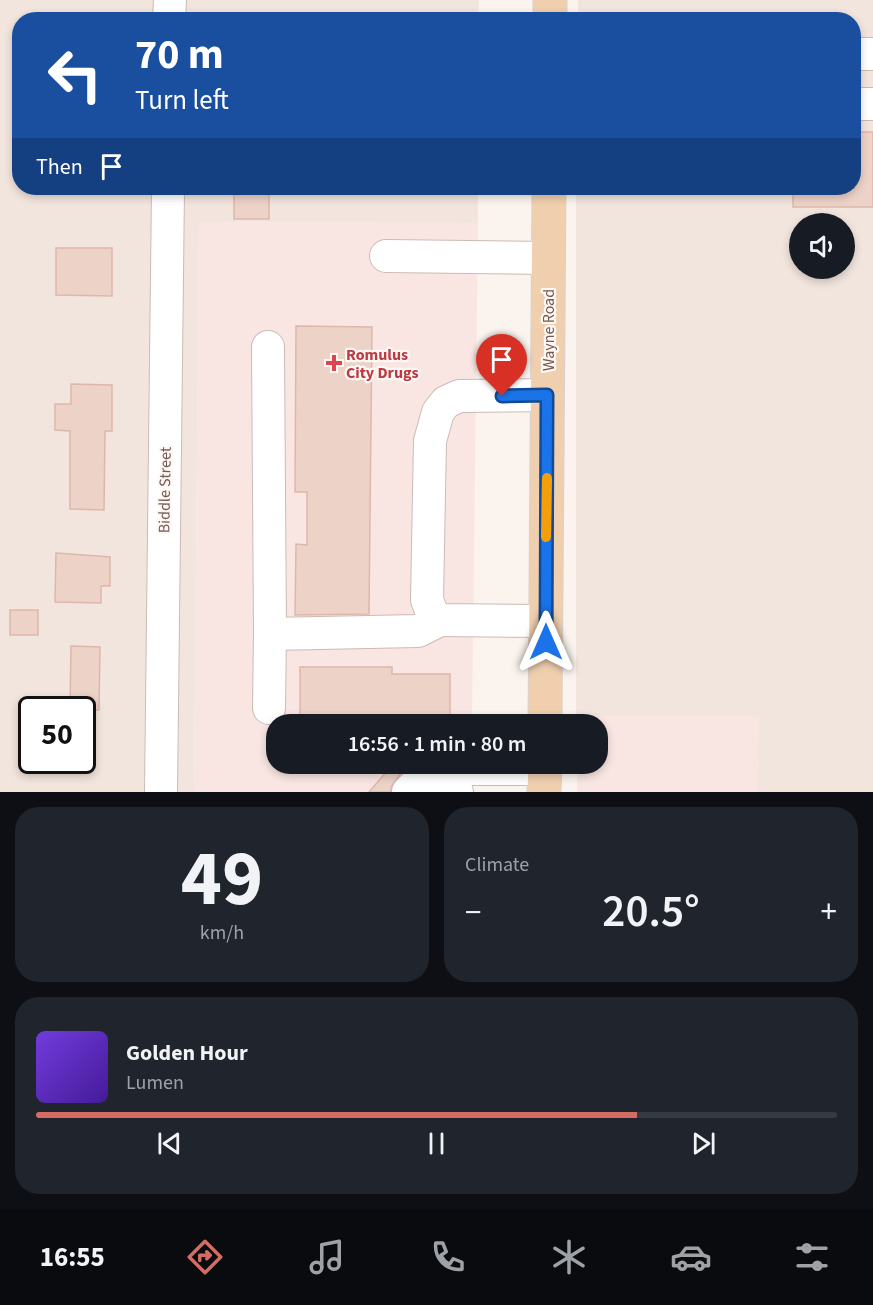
<!DOCTYPE html>
<html lang="en">
<head>
<meta charset="utf-8">
<style>
  body { margin:0; font-family:"Source Sans 3",sans-serif; background:#20242c; color:#f1f3f6; height:100vh; display:flex; flex-direction:column; font-size:22px; white-space:nowrap }
  * { box-sizing:border-box; margin:0 }
  p { font-size:20px; color:#9ea1a6 }
  .icon { flex:none; width:33px; height:33px; fill:none; stroke:currentColor; stroke-width:2; stroke-linecap:round; stroke-linejoin:round }
  .map { position:relative; height:792px; overflow:hidden }
  .drawer { display:flex; flex-direction:column; gap:15px; padding:15px; background:#0d0f14; flex:1 }
  .drawer>* { flex:none }
  .banner { position:absolute; left:12px; top:12px; width:849px; height:183px; border-radius:24px; box-shadow:0 3px 9px #0003; background:#1a4fa0; color:#fff; overflow:hidden }
  .controls { position:absolute; left:789px; top:213px; display:grid; gap:12px }
  .controls a { display:grid; place-items:center; width:66px; height:66px; border-radius:50%; background:#171b24; box-shadow:0 3px 9px #0003; font-size:30px }
  .speed { position:absolute; left:18px; top:696px; display:flex; gap:12px; font-size:30px; font-weight:700; text-align:center }
  .speed>* { display:grid; place-content:center; width:78px; height:78px; border-radius:50%; background:#171b24; box-shadow:0 3px 9px #0003; line-height:1 }
  .speed .limit { border:3px solid #111; border-radius:9px; background:#fff; color:#111 }
  .pin { position:absolute; display:grid; place-items:center; width:51px; height:51px; color:#fff; margin:-62px -26px; border-radius:50% 50% 50% 0; rotate:-45deg; box-shadow:0 0 6px #0007 }
  .pin .icon { rotate:45deg }
  .me { position:absolute; width:66px; margin:-33px; rotate:0deg; stroke-linejoin:round; filter:drop-shadow(0 0 4px #0008) }
  .turn { display:flex; align-items:center; gap:21px; height:126px; padding:0 24px; font-size:27px }
  .turn .icon { width:78px; height:78px; stroke-width:2.5 }
  .turn b { display:block; font-size:42px; line-height:51px }
  .then { display:flex; align-items:center; height:57px; padding:0 24px; background:#0003; gap:12px; font-size:22px }
  .big { font-size:45px; font-weight:600; line-height:1.1 }
  .drawer .card { flex:1; display:flex; flex-direction:column; justify-content:center; gap:9px; min-width:0; padding:0 21px; border-radius:24px; background:#20242c }
  .drawer .dial { align-items:center; gap:0 }
  .dial b { font-size:78px; line-height:1 }
  .song { display:flex; align-items:center; gap:18px }
  .cover { width:72px; height:72px; border-radius:9px; background:linear-gradient(135deg,hsl(260 70% 55%),hsl(260 70% 35%)) }
  .played { height:6px; border-radius:3px; background:linear-gradient(90deg,#d46c63 75%,#363941 75%) }
  .keys { display:flex; justify-content:space-around; direction:ltr }
  .heat { display:flex; justify-content:space-between; align-items:center; font-size:33px; direction:ltr }
  .drawer .tiles { flex:1; display:grid; gap:15px; grid-template-columns:1fr 1fr }
  .card:last-child { grid-column:span 2 }
  .trip { position:absolute; left:266px; top:714px; width:342px; height:60px; border-radius:24px; background:#171b24; box-shadow:0 3px 9px #0003; font-weight:600; line-height:60px; text-align:center }
  .dock { display:flex; height:96px; justify-content:space-around; align-items:center; background:#090b0e; color:#9ea1a6 }
  .dock .icon { width:42px; height:42px }
  .dock .current { color:#d46c63 }
  .dock b { font-size:27px; color:#f1f3f6 }
  .map>svg:first-child { display:block }
  .residential { fill:#f2e5dd; fill-rule:evenodd }
  .commercial { fill:#f9e6e3 }
  .building { fill:#edd2c8; stroke:#deb7ab; stroke-width:1.5 }
  .lines { fill:none; stroke-linecap:round; stroke-linejoin:round }
  .minor-casing { stroke:#ccbbb4; stroke-width:34 }
  .major-casing { stroke:#d8d1cf; stroke-width:35 }
  .minor { stroke:#fff; stroke-width:32 }
  .major { stroke:#f0cfaf; stroke-width:33 }
  .route-casing { stroke:#114b97; stroke-width:15 }
  .route { stroke:#1a73e8; stroke-width:10 }
  .slow { stroke:#f59e0b; stroke-width:10 }
  .health-dot { fill:#e0444e; stroke:#fdf8f4; stroke-width:2 }
  .labels { text-anchor:middle; stroke-width:4.5; stroke-linejoin:round; paint-order:stroke }
  .street-label { font-size:16px; fill:#745a52; stroke:#fdf8f4 }
  .health-label { font-size:16px; font-weight:bold; fill:#be3a42; stroke:#fdf8f4; text-anchor:start }
</style>
</head>
<body>
<div class="map">
<svg width="873" height="792" viewBox="0 0 873 792">
  <rect width="100%" height="100%" fill="#fbf4ee"/>
  <g class="residential">
    <path d="M0,0H479L478,20H20V188H478V223L199,222L194,792H0ZM32,710H82V760H32Z"/>
    <path d="M578,0H873V792H757L758,716H576V188H854V20L578,19ZM800,224H844V268H800Z"/>
  </g>
  <g class="commercial">
    <path d="M199,222L478,223L472,724H276V764H472V792H194Z"/>
    <path d="M576,716H759L757,792H577V764H597V724H576Z"/>
  </g>
  <g class="building">
    <path d="M854,132H873V207H793V188H854Z"/>
    <rect x="234" y="188" width="35" height="31"/>
    <path d="M56,248H112V296L56,295Z"/>
    <path d="M296,326L372,327L369,614L295,615L296,544L307,545V492H295Z"/>
    <path d="M71,384L112,385V431H105L104,510L70,509V431L55,430V404H71Z"/>
    <path d="M56,553L110,557V586H101V603L55,602Z"/>
    <rect x="10" y="610" width="28" height="25"/>
    <path d="M71,646L100,647L99,710H70Z"/>
    <path d="M300,667H392V674H450V724H300Z"/>
    <path d="M393,764H427L401,773L391,787V792H369Z"/>
  </g>
  <g class="lines">
    <defs>
      <g id="minor">
        <path d="M169,20L170,0"/>
        <path d="M854,54H873"/>
        <path d="M854,104H873"/>
        <path d="M386,256L548,258"/>
        <path d="M268,347L270,634"/>
        <path d="M546,621L440,620L432,613L427,600L430,441L438,412L446,402L459,396L547,395"/>
        <path d="M269,708L270,634L418,631L440,620"/>
        <path d="M161,792L168,188"/>
        <path d="M408,792L414,786L444,781L457,792"/>
        <path d="M442,792L444,781L458,769H545"/>
      </g>
      <g id="major">
        <path d="M550,20V0"/>
        <path d="M545,724L549,188"/>
        <path d="M544,792L545,764"/>
      </g>
    </defs>
    <use href="#minor" class="minor-casing"/>
    <use href="#major" class="major-casing"/>
    <use href="#minor" class="minor"/>
    <use href="#major" class="major"/>
  </g>
  <g class="lines">
    <defs>
      <path id="route" d="M502,396L547,395L546,642"/>
    </defs>
    <use href="#route" class="route-casing"/>
    <use href="#route" class="route"/>
    <path class="slow" d="M546,537L547,478"/>
  </g>
  <path class="health-dot" d="M331 354h6v6h6v6h-6v6h-6v-6h-6v-6h6z"/>
  <g class="labels">
    <g class="street-label">
      <text transform="translate(548 330) rotate(-90)" y="6">Wayne Road</text>
      <text transform="translate(164 490) rotate(-89)" y="6">Biddle Street</text>
    </g>
    <g class="health-label">
      <text x="346" y="360">Romulus<tspan x="346" dy="18">City Drugs</tspan></text>
    </g>
  </g>
</svg>
<div class="controls">
<a><svg class="icon" aria-label="sound" viewBox="0 0 24 24"><path d="M4 9h4l5-4v14l-5-4H4zM17 9q2 3 0 6"/></svg></a>
</div>
<div class="speed"><div class="limit">50</div></div>
<div class="pin" style="left:502px;top:396px;background:#d93025"><svg class="icon" aria-label="arrive" viewBox="0 0 24 24"><path d="M6 21V4h12l-3 4 3 4H6"/></svg></div>
<svg class="me" style="left:546px;top:642px" viewBox="-20 -20 40 40"><path d="M0-17L14 15 0 8-14 15z" fill="#1a73e8" stroke="#fff" stroke-width="4"/></svg>
<div class="trip">16:56 · 1 min · 80 m</div>
<div class="banner">
<div class="turn"><svg class="icon" aria-label="left" viewBox="0 0 24 24"><path d="M17 20v-9H6M10 6l-5 5 5 5"/></svg><div><b>70 m</b>Turn left</div></div>
<div class="then">Then<svg class="icon" aria-label="arrive" viewBox="0 0 24 24"><path d="M6 21V4h12l-3 4 3 4H6"/></svg></div>
</div>
</div>
<section class="drawer">
<div class="tiles">
<div class="card dial"><b>49</b><p>km/h</p></div>
<div class="card"><p>Climate</p>
<div class="heat"><a>−</a><b class="big">20.5°</b><a>+</a></div>
</div>
<div class="card">
<div class="song"><i class="cover"></i><div><b>Golden Hour</b><p>Lumen</p></div></div>
<div class="played"></div>
<div class="keys"><svg class="icon" aria-label="previous" viewBox="0 0 24 24"><path d="M18 5L8 12l10 7zM5 5v14"/></svg><svg class="icon" aria-label="pause" viewBox="0 0 24 24"><path d="M8 5v14M16 5v14"/></svg><svg class="icon" aria-label="next" viewBox="0 0 24 24"><path d="M6 5l10 7-10 7zM19 5v14"/></svg></div>
</div>
</div>
</section>
<nav class="dock">
<b>16:55</b>
<svg class="icon current" aria-label="directions" viewBox="0 0 24 24"><path d="M12 3l9 9-9 9-9-9zM9 14v-3h6M13 9l2 2-2 2"/></svg>
<svg class="icon" aria-label="music" viewBox="0 0 24 24"><path d="M9 18V5l10-2v13"/><circle cx="6" cy="18" r="3"/><circle cx="16" cy="16" r="3"/></svg>
<svg class="icon" aria-label="phone" viewBox="0 0 24 24"><path d="M5 4h4l2 5-3 2q2 4 5 5l2-3 5 2v4C11 20 4 13 5 4z"/></svg>
<svg class="icon" aria-label="climate" viewBox="0 0 24 24"><path d="M12 3v18M4 7l16 10M4 17L20 7"/></svg>
<svg class="icon" aria-label="car" viewBox="0 0 24 24"><path d="M5 17H2v-5l4-1 3-4h7l3 4 3 1v5h-3M9 17h6M6 11h13"/><circle cx="7" cy="17" r="2"/><circle cx="17" cy="17" r="2"/></svg>
<svg class="icon" aria-label="filters" viewBox="0 0 24 24"><path d="M4 7h16M4 17h16"/><circle cx="9" cy="7" r="2"/><circle cx="15" cy="17" r="2"/></svg>
</nav>
</body>
</html>
